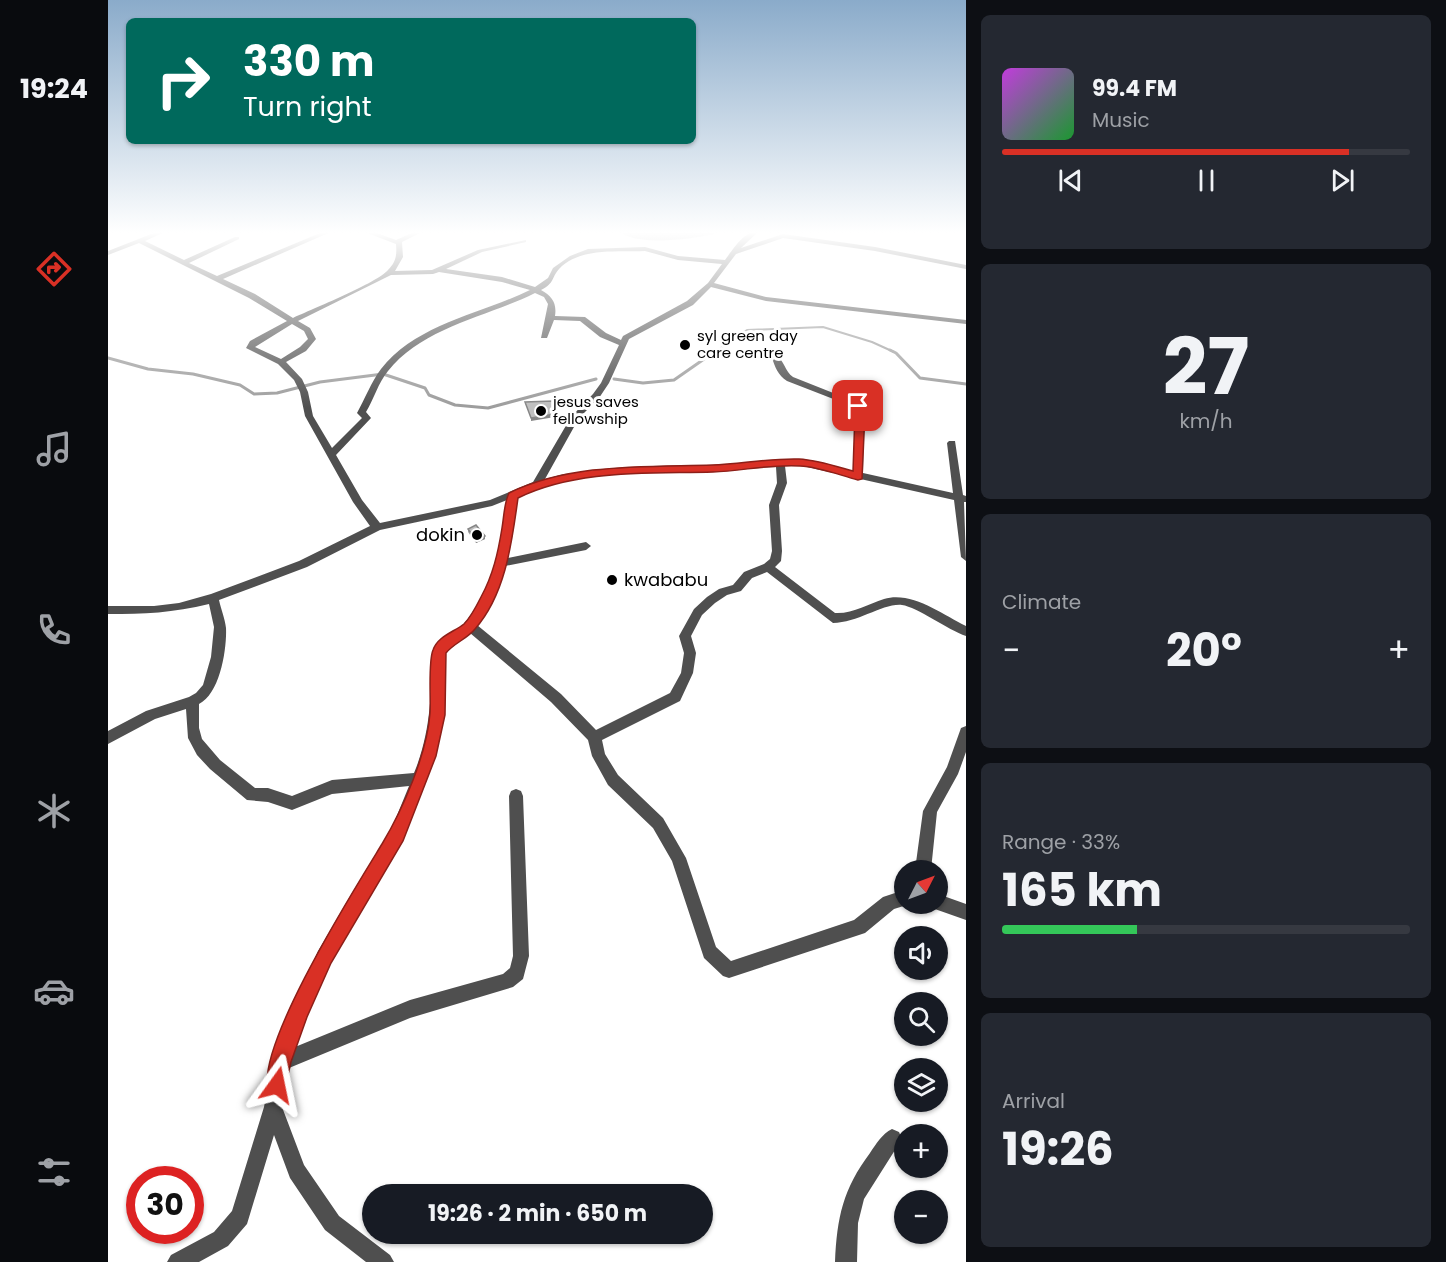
<!DOCTYPE html>
<html lang="en">
<head>
<meta charset="utf-8">
<style>
  body { margin:0; font-family:Poppins,sans-serif; background:#242831; color:#f1f3f6; height:100vh; display:flex; flex-direction:column; font-size:22px; white-space:nowrap }
  * { box-sizing:border-box; margin:0 }
  p { font-size:20px; color:#9ea1a6 }
  .icon { flex:none; width:33px; height:33px; fill:none; stroke:currentColor; stroke-width:2; stroke-linecap:round; stroke-linejoin:round }
  .map { position:relative; flex:1; overflow:hidden }
  .drawer { display:flex; flex-direction:column; gap:15px; padding:15px; background:#0d0f14; width:480px }
  .drawer>* { flex:none }
  .top-card { position:absolute; left:18px; top:18px; width:570px; height:126px; border-radius:9px; box-shadow:0 2px 4px #0004; background:#00695c; color:#fff; overflow:hidden }
  .needle { width:39px; rotate:48deg }
  .buttons { position:absolute; left:786px; top:860px; display:grid; gap:12px }
  .buttons a { display:grid; place-items:center; width:54px; height:54px; border-radius:50%; background:#171b24; box-shadow:0 2px 4px #0004; font-size:30px }
  .speed { position:absolute; left:18px; top:1166px; display:flex; gap:12px; font-size:30px; font-weight:700; text-align:center }
  .speed>* { display:grid; place-content:center; width:78px; height:78px; border-radius:50%; background:#171b24; box-shadow:0 2px 4px #0004; line-height:1 }
  .speed .limit { border:9px solid #d22; background:#fff; color:#111 }
  .pin { position:absolute; display:grid; place-items:center; width:51px; height:51px; color:#fff; margin:-26px; border-radius:12px; box-shadow:0 3px 9px #0006 }
  .me { position:absolute; width:66px; margin:-33px; rotate:12deg; stroke-linejoin:round; filter:drop-shadow(0 0 4px #0008) }
  .turn { display:flex; align-items:center; gap:21px; height:126px; padding:0 18px; font-size:27px }
  .turn .icon { width:78px; height:78px; stroke-width:2.5 }
  .turn b { display:block; font-size:42px; line-height:51px }
  .big { font-size:45px; font-weight:700; line-height:1.1 }
  .drawer .tile { flex:1; display:flex; flex-direction:column; justify-content:center; gap:9px; min-width:0; padding:0 21px; border-radius:9px; background:#242831 }
  .drawer .dial { align-items:center; gap:0 }
  .dial b { font-size:78px; line-height:1 }
  .song { display:flex; align-items:center; gap:18px }
  .cover { width:72px; height:72px; border-radius:9px; background:linear-gradient(135deg,hsl(290 70% 55%),hsl(130 70% 35%)) }
  .played { height:6px; border-radius:3px; background:linear-gradient(90deg,#d93025 85%,#363941 85%) }
  .keys { display:flex; justify-content:space-around; direction:ltr }
  .heat { display:flex; justify-content:space-between; align-items:center; font-size:33px; direction:ltr }
  .charge { height:9px; border-radius:4px; background:linear-gradient(90deg,#34c759 33%,#363941 0) }
  .trip { position:absolute; left:254px; top:1184px; width:351px; height:60px; border-radius:30px; background:#171b24; box-shadow:0 2px 4px #0004; font-weight:700; line-height:60px; text-align:center }
  main { display:flex; flex:1; min-height:0 }
  .dock { display:flex; flex-direction:column; width:108px; justify-content:space-around; align-items:center; background:#090b0e; color:#9ea1a6 }
  .dock .icon { width:42px; height:42px }
  .dock .on { color:#d93025 }
  .dock b { font-size:27px; color:#f1f3f6 }
  .map>svg:first-child { display:block }
  .lines { fill:none; stroke-linecap:round; stroke-linejoin:round }
  .stream-far1 { stroke:#9d9d9d; stroke-width:2 }
  .stream { stroke:#9d9d9d; stroke-width:3 }
  .river { fill:#9d9d9d; fill-rule:evenodd }
  .street { fill:#4f4f4f; fill-rule:evenodd }
  .wall { fill:#a4a4a4 }
  .shaded-wall { fill:#868686 }
  .building { fill:#bfbfbf; stroke:#868686; stroke-width:1.5 }
  .route { fill:#d93025; stroke:#8d1f18; stroke-width:1.5 }
  .poi-dot { fill:#000; stroke:#fff; stroke-width:2 }
  .labels { text-anchor:middle; stroke-width:6; stroke-linejoin:round; paint-order:stroke }
  .far-poi-label { font-size:15px; fill:#000; stroke:#fff; text-anchor:start }
  .poi-label { font-size:18px; fill:#000; stroke:#fff; text-anchor:end }
</style>
</head>
<body>
<main>
<nav class="dock">
<b>19:24</b>
<svg class="icon on" aria-label="directions" viewBox="0 0 24 24"><path d="M12 3l9 9-9 9-9-9zM9 14v-3h6M13 9l2 2-2 2"/></svg>
<svg class="icon" aria-label="music" viewBox="0 0 24 24"><path d="M9 18V5l10-2v13"/><circle cx="6" cy="18" r="3"/><circle cx="16" cy="16" r="3"/></svg>
<svg class="icon" aria-label="phone" viewBox="0 0 24 24"><path d="M5 4h4l2 5-3 2q2 4 5 5l2-3 5 2v4C11 20 4 13 5 4z"/></svg>
<svg class="icon" aria-label="climate" viewBox="0 0 24 24"><path d="M12 3v18M4 7l16 10M4 17L20 7"/></svg>
<svg class="icon" aria-label="car" viewBox="0 0 24 24"><path d="M5 17H2v-5l4-1 3-4h7l3 4 3 1v5h-3M9 17h6M6 11h13"/><circle cx="7" cy="17" r="2"/><circle cx="17" cy="17" r="2"/></svg>
<svg class="icon" aria-label="filters" viewBox="0 0 24 24"><path d="M4 7h16M4 17h16"/><circle cx="9" cy="7" r="2"/><circle cx="15" cy="17" r="2"/></svg>
</nav>
<div class="map">
<svg width="858" height="1262" viewBox="0 0 858 1262">
  <rect width="100%" height="100%" fill="#fff"/>
  <g class="lines">
    <path class="stream-far1" d="M607,352L639,330L715,327L764,342L786,352"/>
    <g class="stream">
      <path d="M782,350L788,353L812,378L858,384"/>
      <path d="M0,358L40,369L85,374L132,385L146,394L169,393L212,382L275,374L317,388L321,395L347,405L380,408L488,379"/>
      <path d="M506,379L535,383L566,380L609,350"/>
    </g>
    <path class="river" d="M510,231L559,233L608,231L606,234C583,239 530,247 510,231Z"/>
    <g class="street">
      <path d="M0,231H4L0,234Z"/>
      <path d="M51,231H59L37,241L76,260L127,237H131V239L81,263L109,276L217,231H225L115,279L147,294L185,318C204,309 269,283 280,270C288,262 289,255 288,244L254,231H263L288,240L308,231H316L294,242L295,257L287,271L324,270L370,250L418,240V242L374,252L338,269L394,277L427,287L440,278L445,268L462,256L480,249L537,247L570,256L617,260C626,248 636,231 651,231L633,248L675,234L767,247L858,265V269L767,251L675,238L628,254L606,283L658,297L858,320V324L658,301L603,287L585,305L521,339L501,383L491,398L471,418L437,479L456,474L544,466L605,465L690,459L745,471L748,412L746,407L679,381C670,375 667,367 664,358L668,356C676,359 677,372 685,377L753,404L756,412L755,473L845,493L839,443L841,441H847L855,495L858,496V502H856L858,561L853,557L846,500L690,465L677,466L679,483L671,505L674,551L673,561L667,567L727,613C745,614 760,604 776,599C804,591 833,614 858,626V636C840,630 809,607 794,605C775,603 750,623 725,623L659,572L644,578L633,591L619,595L607,603L594,615L583,636L588,653L585,673L572,701L494,740L497,754L510,775L555,818L578,858L608,947L623,961L746,920L775,897L796,890V903L802,904L786,909L757,933L751,935L621,978L615,976L596,958L564,861L545,828L500,785L484,756L480,740L443,702L362,633L337,653L336,715L327,756L294,840L222,963L198,1017L187,1047L302,1000L395,974L402,968L405,956L401,796L403,791L408,789L413,791L415,796L421,956L415,979L405,987L302,1018L181,1068L174,1107L196,1165L231,1216L282,1255L286,1262H258L217,1230L182,1178L166,1135L139,1224L120,1246L91,1262H59L63,1255L106,1232L124,1211L156,1107L164,1062L184,1009L210,951L283,830L301,786L224,794L184,810L160,802L139,800L102,769L89,755L80,738L78,709L47,719L0,744V731L38,711L81,697L88,693L95,685L103,657L106,627L101,604C65,613 36,614 0,614V606H46L71,603L103,594L191,561L262,526L245,502L197,416L192,392L186,380L170,364L138,348L142,341L179,321L141,298L31,243L0,255V251ZM537,251L570,260L614,264L600,283L579,301L515,336L513,340L498,333L477,317L447,316C449,303 444,296 433,290C447,283 443,278 451,269C472,247 509,252 537,251ZM331,272L394,282L422,290C373,314 308,324 273,369C263,382 257,399 249,413L254,418L224,448L205,416L200,392L194,379L178,362L198,351L208,339L202,328L190,321L283,275L325,274ZM427,293L436,297L440,304L433,338H439L446,320L472,321L492,337L511,345L493,383L485,394L463,417L425,482L382,500L272,523L254,500L228,455L263,418L258,412C266,399 270,383 280,371C315,327 379,317 427,293ZM184,324L196,331L200,339L192,347L173,359L147,347ZM668,467L669,483L661,505L664,551L662,559L656,564L636,572L625,585L611,589L599,597L586,609L571,636L576,653L573,673L562,693L488,730L453,694L369,625L387,594L397,566L478,550L483,546L478,542L400,558L410,496C470,470 538,473 602,471C624,470 646,468 668,467ZM399,500C394,542 386,585 359,620C350,632 333,637 325,651C323,694 323,732 306,773L224,780L184,796L160,788H147L112,760L94,739L91,728V704C112,694 119,649 118,628C117,619 113,609 111,600L199,567L272,530L384,506Z"/>
      <path d="M858,726V752L850,774L829,812L823,870H807L815,811L839,767L853,728Z"/>
      <path d="M830,894L858,904V920L824,908L822,903H830Z"/>
      <path d="M784,1129L791,1132L794,1139L756,1199L750,1223L749,1262H727C729,1217 735,1189 762,1153C768,1144 774,1134 784,1129Z"/>
    </g>
  </g>
  <path class="wall" d="M360,529L377,536V539L368,543L360,532Z"/>
  <g class="shaded-wall">
    <path d="M447,414V417L423,421V418Z"/>
    <path d="M377,536V539L368,543V540Z"/>
  </g>
  <g class="building">
    <path d="M445,401L447,414L423,418L417,402Z"/>
    <path d="M368,525L377,536L368,540L360,529Z"/>
  </g>
  <linearGradient id="sky" x2="0" y2="1"><stop stop-color="#8aabca"/><stop offset="0.57" stop-color="#fff"/><stop offset="1" stop-color="#fff" stop-opacity="0"/></linearGradient>
  <rect width="858" height="408" fill="url(#sky)"/>
  <path class="route" d="M750,403L753,404L757,412L754,479L750,480C731,475 712,467 692,466C663,464 634,471 605,472C541,474 469,469 410,498C404,541 398,594 367,629C359,639 346,643 338,653L337,715L328,756L295,841L223,963L199,1017L183,1062L176,1092L169,1095L161,1092C144,1051 249,885 274,844C295,809 319,754 322,713C323,697 320,662 325,650C330,636 346,632 356,624C363,617 369,605 373,597C385,575 390,553 394,528C396,517 396,503 401,493C463,463 536,467 604,465C633,464 662,458 691,459C709,460 727,466 745,471L747,412L745,406Z"/>
  <g class="poi-dot">
    <circle cx="577" cy="345" r="6"/>
    <circle cx="433" cy="411" r="6"/>
    <circle cx="369" cy="535" r="6"/>
    <circle cx="504" cy="580" r="6"/>
  </g>
  <g class="labels">
    <g class="far-poi-label">
      <text x="589" y="341">syl green day<tspan x="589" dy="17">care centre</tspan></text>
      <text x="445" y="407">jesus saves<tspan x="445" dy="17">fellowship</tspan></text>
    </g>
    <g class="poi-label">
      <text x="357" y="541">dokin</text>
      <text x="516" y="586" text-anchor="start">kwababu</text>
    </g>
  </g>
</svg>
<div class="buttons">
<a><svg class="needle" viewBox="-14 -14 28 28"><path d="M0-13l5 13h-10z" fill="#e53935"/><path d="M0 13l5-13h-10z" fill="#9ea1a6"/></svg></a>
<a><svg class="icon" aria-label="sound" viewBox="0 0 24 24"><path d="M4 9h4l5-4v14l-5-4H4zM17 9q2 3 0 6"/></svg></a>
<a><svg class="icon" aria-label="search" viewBox="0 0 24 24"><circle cx="10" cy="10" r="6"/><path d="M15 15l6 6"/></svg></a>
<a><svg class="icon" aria-label="layers" viewBox="0 0 24 24"><path d="M12 4l9 5-9 5-9-5zM3 14l9 5 9-5"/></svg></a>
<a>+</a>
<a>−</a>
</div>
<div class="speed"><div class="limit">30</div></div>
<div class="pin" style="left:750px;top:406px;background:#d93025"><svg class="icon" aria-label="arrive" viewBox="0 0 24 24"><path d="M6 21V4h12l-3 4 3 4H6"/></svg></div>
<svg class="me" style="left:169px;top:1085px" viewBox="-20 -20 40 40"><path d="M0-17L14 15 0 8-14 15z" fill="#d93025" stroke="#fff" stroke-width="4"/></svg>
<div class="trip">19:26 · 2 min · 650 m</div>
<div class="top-card">
<div class="turn"><svg class="icon" aria-label="right" viewBox="0 0 24 24"><path d="M7 20v-9h11M14 6l5 5-5 5"/></svg><div><b>330 m</b>Turn right</div></div>
</div>
</div>
<section class="drawer">
<div class="tile">
<div class="song"><i class="cover"></i><div><b>99.4 FM</b><p>Music</p></div></div>
<div class="played"></div>
<div class="keys"><svg class="icon" aria-label="previous" viewBox="0 0 24 24"><path d="M18 5L8 12l10 7zM5 5v14"/></svg><svg class="icon" aria-label="pause" viewBox="0 0 24 24"><path d="M8 5v14M16 5v14"/></svg><svg class="icon" aria-label="next" viewBox="0 0 24 24"><path d="M6 5l10 7-10 7zM19 5v14"/></svg></div>
</div>
<div class="tile dial"><b>27</b><p>km/h</p></div>
<div class="tile"><p>Climate</p>
<div class="heat"><a>−</a><b class="big">20°</b><a>+</a></div>
</div>
<div class="tile"><p>Range · 33%</p><b class="big">165 km</b><div class="charge"></div></div>
<div class="tile"><p>Arrival</p><b class="big">19:26</b></div>
</section>
</main>
</body>
</html>
